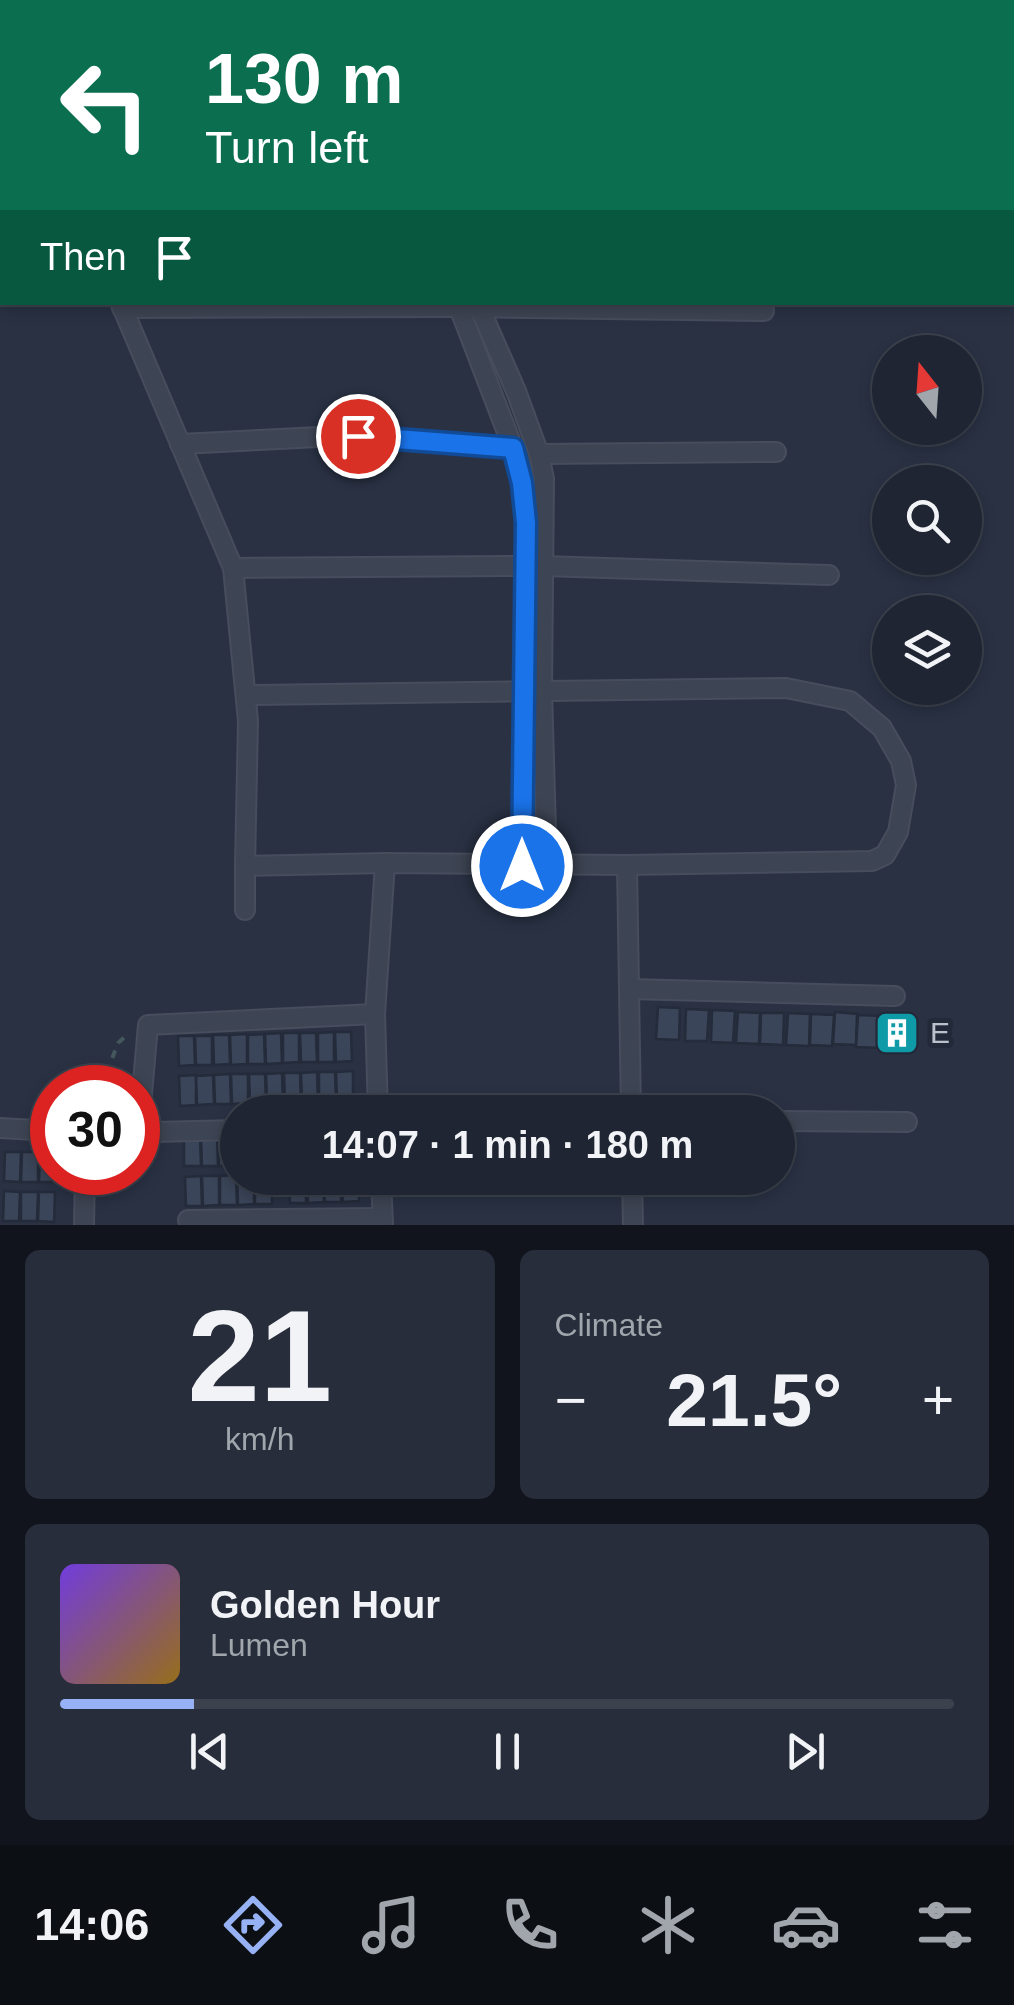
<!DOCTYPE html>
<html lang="en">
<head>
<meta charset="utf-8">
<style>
  body { margin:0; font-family:Arial,sans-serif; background:#272d3a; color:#f1f3f6; height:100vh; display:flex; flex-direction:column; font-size:38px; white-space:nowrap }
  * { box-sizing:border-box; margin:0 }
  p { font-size:32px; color:#a1a5ac }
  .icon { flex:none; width:55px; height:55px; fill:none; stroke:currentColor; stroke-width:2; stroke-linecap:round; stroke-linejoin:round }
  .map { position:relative; height:1225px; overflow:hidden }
  .sheet { display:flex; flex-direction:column; gap:25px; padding:25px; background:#11141c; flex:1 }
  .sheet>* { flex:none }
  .banner { position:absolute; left:0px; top:0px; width:1015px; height:305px; box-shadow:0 5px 15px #0003,0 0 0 2px #3c424d; background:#0b6e4f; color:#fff; overflow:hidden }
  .needle { width:65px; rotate:343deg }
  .tools { position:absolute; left:872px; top:335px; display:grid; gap:20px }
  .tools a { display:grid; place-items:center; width:110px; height:110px; border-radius:50%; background:#1f2532; box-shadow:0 5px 15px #0003,0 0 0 2px #3c424d; font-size:50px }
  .speed { position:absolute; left:30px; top:1065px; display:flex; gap:20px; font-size:50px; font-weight:700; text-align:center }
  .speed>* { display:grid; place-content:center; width:130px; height:130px; border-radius:50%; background:#1f2532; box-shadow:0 5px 15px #0003,0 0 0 2px #3c424d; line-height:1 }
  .speed .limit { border:15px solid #d22; background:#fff; color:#111 }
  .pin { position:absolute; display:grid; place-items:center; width:85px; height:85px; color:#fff; margin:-42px; border:5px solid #fff; border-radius:50%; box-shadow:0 2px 10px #0007 }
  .me { position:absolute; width:110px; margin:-55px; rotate:0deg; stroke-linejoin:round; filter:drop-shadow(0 0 8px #0008) }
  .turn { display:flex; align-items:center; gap:35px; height:210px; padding:0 40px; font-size:45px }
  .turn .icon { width:130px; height:130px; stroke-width:2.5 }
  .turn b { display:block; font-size:70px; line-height:85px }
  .then { display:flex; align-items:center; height:95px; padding:0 40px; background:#0003; gap:20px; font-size:38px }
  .big { font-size:75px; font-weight:700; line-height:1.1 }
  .sheet .tile { flex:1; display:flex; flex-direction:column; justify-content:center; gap:15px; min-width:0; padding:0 35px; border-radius:15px; background:#272d3a }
  .sheet .dial { align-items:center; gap:0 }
  .dial b { font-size:130px; line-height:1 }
  .song { display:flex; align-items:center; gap:30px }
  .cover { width:120px; height:120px; border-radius:15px; background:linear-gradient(135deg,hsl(260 70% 55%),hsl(40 70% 35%)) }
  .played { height:10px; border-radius:5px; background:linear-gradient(90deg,#97b2f4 15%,#3c424d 15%) }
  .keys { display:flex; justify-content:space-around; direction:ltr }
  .heat { display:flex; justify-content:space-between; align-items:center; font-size:55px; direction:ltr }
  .sheet .tiles { flex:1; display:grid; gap:25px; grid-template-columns:1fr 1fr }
  .tile:last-child { grid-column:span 2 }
  .trip { position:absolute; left:220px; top:1095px; width:575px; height:100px; border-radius:50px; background:#1f2532; box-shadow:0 5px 15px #0003,0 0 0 2px #3c424d; font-weight:700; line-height:100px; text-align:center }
  .tabs { display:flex; height:160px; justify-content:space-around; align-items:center; background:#0c0f14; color:#a1a5ac }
  .tabs .icon { width:70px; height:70px }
  .tabs .on { color:#97b2f4 }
  .tabs b { font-size:45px; color:#f1f3f6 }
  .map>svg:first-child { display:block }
  .building { fill:#3b4559; stroke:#242b3a; stroke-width:2.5 }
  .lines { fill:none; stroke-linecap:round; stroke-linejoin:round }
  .street-casing { stroke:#474d5c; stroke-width:22 }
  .path { stroke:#44575c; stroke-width:4; stroke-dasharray:8 8; stroke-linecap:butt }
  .street { stroke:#3d4453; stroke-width:18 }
  .route-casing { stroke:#114b97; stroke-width:25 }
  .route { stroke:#1a73e8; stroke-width:18 }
  .labels { text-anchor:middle; stroke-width:10; stroke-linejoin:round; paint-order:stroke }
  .poi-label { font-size:30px; fill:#bac0cc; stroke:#222938; text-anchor:start }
</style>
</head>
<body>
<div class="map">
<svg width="1014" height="1225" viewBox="0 0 1014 1225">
  <rect width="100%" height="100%" fill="#293143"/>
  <g class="building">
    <path d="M658,1007L680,1008L679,1040L656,1039Z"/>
    <path d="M686,1009L709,1010L707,1041H685Z"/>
    <path d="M712,1010L735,1011L733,1043L711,1042Z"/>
    <path d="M738,1012L760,1013L759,1044L736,1043Z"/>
    <path d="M835,1012L857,1014L856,1045L833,1044Z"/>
    <path d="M761,1013H784L783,1045L760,1044Z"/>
    <path d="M788,1013L810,1014L809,1046L786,1045Z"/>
    <path d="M811,1014L834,1015L832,1046L810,1045Z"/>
    <path d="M858,1015L884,1016L882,1048L856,1047Z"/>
    <path d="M884,1016L910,1017L909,1049L883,1048Z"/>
    <path d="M334,1032V1062H318V1033Z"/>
    <path d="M335,1032H351L352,1061L336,1062Z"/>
    <path d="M281,1033L282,1063L266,1064L265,1034Z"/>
    <path d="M283,1033H299V1062L283,1063Z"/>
    <path d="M300,1033H316L317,1062H301Z"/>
    <path d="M247,1034V1064L231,1065L230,1035Z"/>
    <path d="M264,1034L265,1064H248V1035Z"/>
    <path d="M213,1035H229L230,1064L214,1065Z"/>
    <path d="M178,1036H194L195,1065L179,1066Z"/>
    <path d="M195,1036H212V1065H196Z"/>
    <path d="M353,1071V1101H337L336,1072Z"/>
    <path d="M317,1072L318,1102H302L301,1073Z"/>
    <path d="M319,1072H335L336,1101L319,1102Z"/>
    <path d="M282,1073L283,1103H267L266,1074Z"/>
    <path d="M284,1073H300L301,1102L285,1103Z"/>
    <path d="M230,1074L231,1104H215L214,1075Z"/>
    <path d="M231,1074H248V1103L232,1104Z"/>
    <path d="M249,1074H265L266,1103H250Z"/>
    <path d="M196,1075V1105L180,1106L179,1076Z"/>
    <path d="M213,1075L214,1104L197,1105L196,1076Z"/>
    <path d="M217,1136L218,1166H202L201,1137Z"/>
    <path d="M218,1136H235L236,1165L219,1166Z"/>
    <path d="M184,1137H200L201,1166H184Z"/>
    <path d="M5,1152H21L20,1182L4,1181Z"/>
    <path d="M22,1152H38V1182H21Z"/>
    <path d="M40,1152L52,1153L55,1182H39Z"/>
    <path d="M236,1175L237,1205H220V1176Z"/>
    <path d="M237,1175L254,1178V1204L238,1205Z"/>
    <path d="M201,1176L202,1206H186L185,1177Z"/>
    <path d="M202,1176H219V1205L203,1206Z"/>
    <path d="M255,1178H271L272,1204H255Z"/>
    <path d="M289,1178H306V1203H290Z"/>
    <path d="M307,1178H323L324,1202L308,1203Z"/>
    <path d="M324,1178H341V1202H325Z"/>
    <path d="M342,1178H358L359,1201L343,1202Z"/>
    <path d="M4,1191L20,1192L19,1221H3Z"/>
    <path d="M21,1192H38L37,1221H21Z"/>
    <path d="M39,1192H55L54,1222L38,1221Z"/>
  </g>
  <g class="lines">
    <defs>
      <g id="street">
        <path d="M468,0V2"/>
        <path d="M898,1L939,0"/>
        <path d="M109,2V0"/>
        <path d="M450,2V0"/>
        <path d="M778,2L779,0"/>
        <path d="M1012,109H1014"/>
        <path d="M1012,226L1014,225"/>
        <path d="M120,302L233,568L248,721L245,866L385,863L627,865L631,1112"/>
        <path d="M457,302L513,448L522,483L526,523L523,866"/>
        <path d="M477,302L516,391L539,454L544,479L542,690L547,866"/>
        <path d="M122,308L457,307L764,311"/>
        <path d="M180,444L358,435L513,448"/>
        <path d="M539,454L776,452"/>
        <path d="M543,566L829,575"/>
        <path d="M233,568L525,566"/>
        <path d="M246,695L786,688L850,701L882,728L901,761L906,785L898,832L885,855L872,861L627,865"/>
        <path d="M245,866V910"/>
        <path d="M629,989L895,996"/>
        <path d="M378,1112L375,1014L385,863"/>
        <path d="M778,1121L907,1122"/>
        <path d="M0,1128L52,1131"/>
        <path d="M238,1130L154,1132L144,1129L140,1117L148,1025L375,1014"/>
        <path d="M381,1178L383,1225"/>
        <path d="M632,1178L633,1225"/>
        <path d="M188,1220L382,1218"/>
        <path d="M84,1225L85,1172"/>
      </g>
    </defs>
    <use href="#street" class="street-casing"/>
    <path class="path" d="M101,1088L118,1043L129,1033"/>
    <use href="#street" class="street"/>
  </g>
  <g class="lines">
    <defs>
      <path id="route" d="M358,436L513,448L522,483L526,523L522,866"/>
    </defs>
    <use href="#route" class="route-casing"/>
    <use href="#route" class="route"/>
  </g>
  <defs>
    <symbol id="building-square" viewBox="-11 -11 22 22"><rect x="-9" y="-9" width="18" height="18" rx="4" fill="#0f9aa8" stroke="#222938"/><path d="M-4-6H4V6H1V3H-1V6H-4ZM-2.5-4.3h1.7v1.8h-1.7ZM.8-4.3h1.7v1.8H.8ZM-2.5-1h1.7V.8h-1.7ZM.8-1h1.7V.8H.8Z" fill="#fff"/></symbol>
  </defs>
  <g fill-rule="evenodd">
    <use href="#building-square" x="872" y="1008" width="50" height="50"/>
  </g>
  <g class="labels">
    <g class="poi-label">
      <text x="930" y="1043">E</text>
    </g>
  </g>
</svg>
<div class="tools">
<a><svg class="needle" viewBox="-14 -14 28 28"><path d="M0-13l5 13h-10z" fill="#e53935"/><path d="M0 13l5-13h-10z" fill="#a1a5ac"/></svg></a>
<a><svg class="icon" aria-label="search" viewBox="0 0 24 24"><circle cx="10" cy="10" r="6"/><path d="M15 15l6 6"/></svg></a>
<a><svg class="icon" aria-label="layers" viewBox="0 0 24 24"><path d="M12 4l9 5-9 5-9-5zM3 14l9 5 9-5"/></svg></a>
</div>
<div class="speed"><div class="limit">30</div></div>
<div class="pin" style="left:358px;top:436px;background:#d93025"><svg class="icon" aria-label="arrive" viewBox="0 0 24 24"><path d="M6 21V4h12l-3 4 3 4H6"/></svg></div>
<svg class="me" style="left:522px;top:866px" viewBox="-20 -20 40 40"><circle r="17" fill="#1a73e8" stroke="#fff" stroke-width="3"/><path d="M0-11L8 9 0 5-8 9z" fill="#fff"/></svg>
<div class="trip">14:07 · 1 min · 180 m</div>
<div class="banner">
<div class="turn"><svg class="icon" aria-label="left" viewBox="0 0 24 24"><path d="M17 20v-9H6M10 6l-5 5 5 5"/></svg><div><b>130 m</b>Turn left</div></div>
<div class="then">Then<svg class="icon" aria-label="arrive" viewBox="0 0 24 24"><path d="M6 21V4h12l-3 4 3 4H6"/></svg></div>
</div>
</div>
<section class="sheet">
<div class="tiles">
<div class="tile dial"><b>21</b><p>km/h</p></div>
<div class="tile"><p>Climate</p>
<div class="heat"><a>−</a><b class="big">21.5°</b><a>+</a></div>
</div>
<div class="tile">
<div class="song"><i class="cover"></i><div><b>Golden Hour</b><p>Lumen</p></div></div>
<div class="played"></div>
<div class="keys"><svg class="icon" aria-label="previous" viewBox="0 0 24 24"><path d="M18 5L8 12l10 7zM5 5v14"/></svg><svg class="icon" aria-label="pause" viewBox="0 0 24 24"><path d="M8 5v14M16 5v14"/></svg><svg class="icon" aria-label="next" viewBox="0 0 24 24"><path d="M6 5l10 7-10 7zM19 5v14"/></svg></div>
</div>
</div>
</section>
<nav class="tabs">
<b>14:06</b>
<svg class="icon on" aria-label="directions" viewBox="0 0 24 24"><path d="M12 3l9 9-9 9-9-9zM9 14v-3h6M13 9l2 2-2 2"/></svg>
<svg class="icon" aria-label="music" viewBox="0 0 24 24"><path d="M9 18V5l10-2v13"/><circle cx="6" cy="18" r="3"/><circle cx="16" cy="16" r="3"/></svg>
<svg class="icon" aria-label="phone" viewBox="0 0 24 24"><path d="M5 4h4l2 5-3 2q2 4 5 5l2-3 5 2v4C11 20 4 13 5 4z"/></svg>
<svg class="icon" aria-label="climate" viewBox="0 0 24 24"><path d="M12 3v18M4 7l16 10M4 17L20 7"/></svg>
<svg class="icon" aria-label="car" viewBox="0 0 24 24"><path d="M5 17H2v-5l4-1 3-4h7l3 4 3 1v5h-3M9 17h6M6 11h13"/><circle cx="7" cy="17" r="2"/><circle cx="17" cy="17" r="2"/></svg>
<svg class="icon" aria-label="filters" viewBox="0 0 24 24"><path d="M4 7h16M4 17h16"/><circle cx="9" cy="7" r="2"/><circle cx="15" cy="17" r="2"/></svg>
</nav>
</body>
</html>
